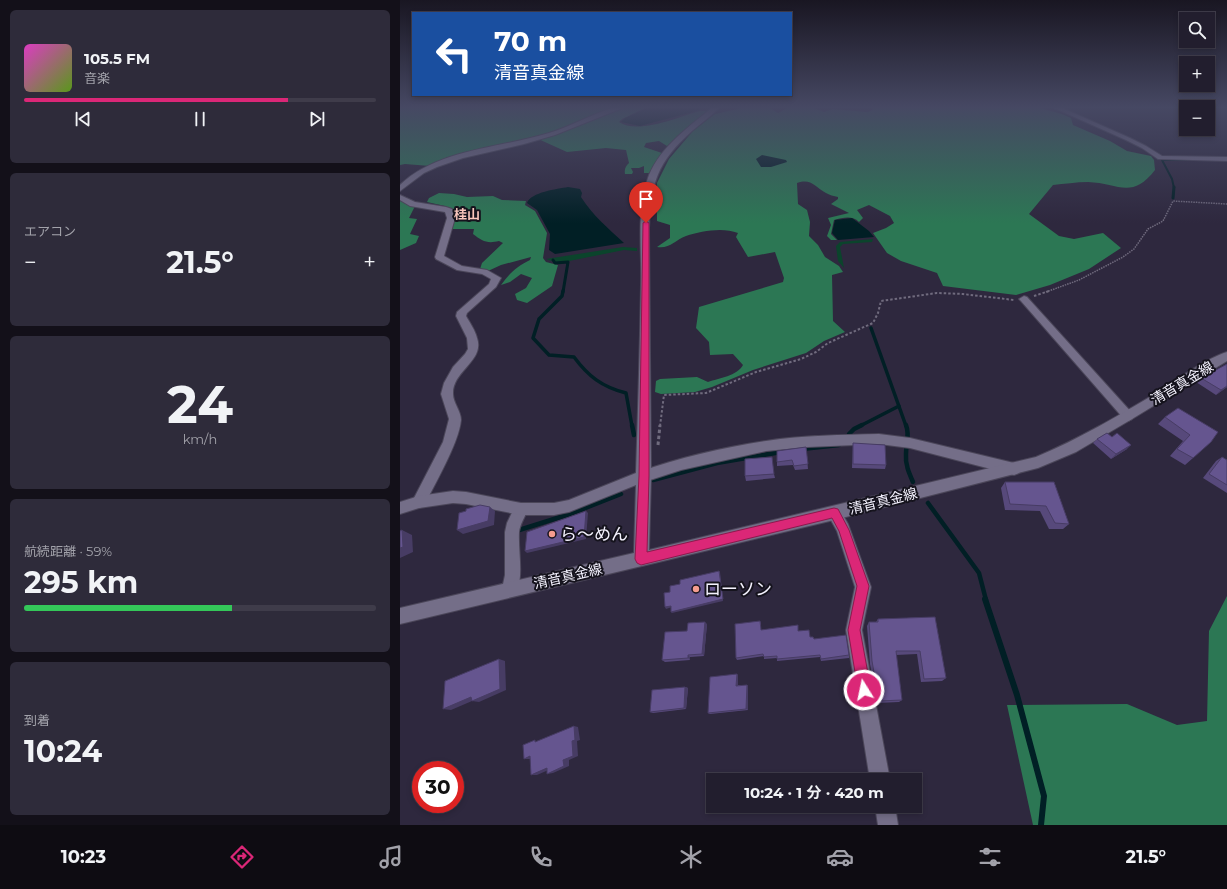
<!DOCTYPE html>
<html lang="ja">
<head>
<meta charset="utf-8">
<style>
  body { margin:0; font-family:Montserrat,"Noto Sans JP",sans-serif; background:#2e2b3a; color:#f1f3f6; height:100vh; display:flex; flex-direction:column; font-size:15px; white-space:nowrap }
  * { box-sizing:border-box; margin:0 }
  p { font-size:13px; color:#a2a2aa }
  .icon { flex:none; width:22px; height:22px; fill:none; stroke:currentColor; stroke-width:2; stroke-linecap:round; stroke-linejoin:round }
  .map { position:relative; flex:1; overflow:hidden }
  .drawer { display:flex; flex-direction:column; gap:10px; padding:10px; background:#131019; width:400px }
  .drawer>* { flex:none }
  .banner { position:absolute; left:12px; top:12px; width:380px; height:84px; border-radius:0px; box-shadow:0 2px 6px #0003,0 0 0 1px #3f3c4a; background:#1a4fa0; color:#fff; overflow:hidden }
  .controls { position:absolute; left:779px; top:12px; display:grid; gap:8px }
  .controls a { display:grid; place-items:center; width:36px; height:36px; border-radius:0px; background:#221e2e; box-shadow:0 2px 6px #0003,0 0 0 1px #3f3c4a; font-size:20px }
  .speed { position:absolute; left:12px; top:761px; display:flex; gap:8px; font-size:20px; font-weight:700; text-align:center }
  .speed>* { display:grid; place-content:center; width:52px; height:52px; border-radius:50%; background:#221e2e; box-shadow:0 2px 6px #0003,0 0 0 1px #3f3c4a; line-height:1 }
  .speed .limit { border:6px solid #d22; background:#fff; color:#111 }
  .pin { position:absolute; display:grid; place-items:center; width:34px; height:34px; color:#fff; margin:-41px -17px; border-radius:50% 50% 50% 0; rotate:-45deg; box-shadow:0 0 4px #0007 }
  .pin .icon { rotate:45deg }
  .me { position:absolute; width:44px; margin:-22px; rotate:350deg; stroke-linejoin:round; filter:drop-shadow(0 0 3px #0008) }
  .turn { display:flex; align-items:center; gap:14px; height:84px; padding:0 16px; font-size:18px }
  .turn .icon { width:52px; height:52px; stroke-width:2.5 }
  .turn b { display:block; font-size:28px; line-height:34px }
  .big { font-size:30px; font-weight:700; line-height:1.1 }
  .drawer .card { flex:1; display:flex; flex-direction:column; justify-content:center; gap:6px; min-width:0; padding:0 14px; border-radius:6px; background:#2e2b3a }
  .drawer .dial { align-items:center; gap:0 }
  .dial b { font-size:52px; line-height:1 }
  .song { display:flex; align-items:center; gap:12px }
  .cover { width:48px; height:48px; border-radius:6px; background:linear-gradient(135deg,hsl(310 70% 55%),hsl(90 70% 35%)) }
  .played { height:4px; border-radius:2px; background:linear-gradient(90deg,#db2777 75%,#3f3c4a 75%) }
  .keys { display:flex; justify-content:space-around; direction:ltr }
  .heat { display:flex; justify-content:space-between; align-items:center; font-size:22px; direction:ltr }
  .charge { height:6px; border-radius:3px; background:linear-gradient(90deg,#34c759 59%,#3f3c4a 0) }
  .trip { position:absolute; left:306px; top:773px; width:216px; height:40px; border-radius:0px; background:#221e2e; box-shadow:0 2px 6px #0003,0 0 0 1px #3f3c4a; font-weight:700; line-height:40px; text-align:center }
  .dock { display:flex; height:64px; justify-content:space-around; align-items:center; background:#0e0c12; color:#a2a2aa }
  .dock .icon { width:28px; height:28px }
  .dock .selected { color:#db2777 }
  .dock b { font-size:18px; color:#f1f3f6 }
  main { display:flex; flex:1; min-height:0 }
  .map>svg:first-child { display:block }
  .green { fill:#0b442c }
  .forest { fill:#2c7754 }
  .water { fill:#011f25 }
  .lines { fill:none; stroke-linecap:round; stroke-linejoin:round }
  .stream-far4 { stroke:#011f25; stroke-width:2 }
  .stream-far3 { stroke:#011f25; stroke-width:3 }
  .stream-far2 { stroke:#011f25; stroke-width:3.5 }
  .stream-far1 { stroke:#011f25; stroke-width:4.5 }
  .stream { stroke:#011f25; stroke-width:6 }
  .street-casing { stroke:#4b4659; stroke-width:2 }
  .secondary-casing { stroke:#4b4659; stroke-width:2 }
  .path-far2 { stroke:#706b7e; stroke-width:1.5; stroke-dasharray:1.5 1; stroke-linecap:butt }
  .path-far1 { stroke:#706b7e; stroke-width:2; stroke-dasharray:2.5 2; stroke-linecap:butt }
  .path { stroke:#706b7e; stroke-width:3; stroke-dasharray:3.5 2.5; stroke-linecap:butt }
  .street { fill:#746e88; fill-rule:evenodd }
  .secondary { fill:#746e88; fill-rule:evenodd }
  .wall { fill:#57497b }
  .shaded-wall { fill:#473c64 }
  .building { fill:#65558f; stroke:#473c64 }
  .route { fill:#db2777; stroke:#8e194d }
  .poi-dot { fill:#f59d8f; stroke:#15131d; stroke-width:1.5 }
  .labels { text-anchor:middle; stroke-width:4; stroke-linejoin:round; paint-order:stroke }
  .far-neighbourhood-label { font-size:13px; font-weight:bold; fill:#f8c5bc; stroke:#15131d }
  .street-label { font-size:14px; fill:#f4f2fe; stroke:#15131d }
  .near-poi-label { font-size:17px; fill:#f4f2fe; stroke:#15131d; text-anchor:start }
</style>
</head>
<body>
<main>
<section class="drawer">
<div class="card">
<div class="song"><i class="cover"></i><div><b>105.5 FM</b><p>音楽</p></div></div>
<div class="played"></div>
<div class="keys"><svg class="icon" aria-label="previous" viewBox="0 0 24 24"><path d="M18 5L8 12l10 7zM5 5v14"/></svg><svg class="icon" aria-label="pause" viewBox="0 0 24 24"><path d="M8 5v14M16 5v14"/></svg><svg class="icon" aria-label="next" viewBox="0 0 24 24"><path d="M6 5l10 7-10 7zM19 5v14"/></svg></div>
</div>
<div class="card"><p>エアコン</p>
<div class="heat"><a>−</a><b class="big">21.5°</b><a>+</a></div>
</div>
<div class="card dial"><b>24</b><p>km/h</p></div>
<div class="card"><p>航続距離 · 59%</p><b class="big">295 km</b><div class="charge"></div></div>
<div class="card"><p>到着</p><b class="big">10:24</b></div>
</section>
<div class="map">
<svg width="827" height="825" viewBox="0 0 827 825">
  <rect width="100%" height="100%" fill="#2e283e"/>
  <g class="green">
    <path d="M473,239L472,242L443,244L440,247L444,268L438,261L436,246L440,242Z"/>
    <path d="M223,247L237,248V251L224,250L159,263L146,259Z"/>
  </g>
  <g class="forest">
    <path d="M0,107H247L222,119L219,122C237,135 279,117 299,111H308L267,146L259,141L246,143L244,147L262,153L249,173H244V166L239,168H231L233,172L232,174H225C224,169 226,166 229,163L226,150L206,148L167,152L136,138L30,166L5,164L0,165Z"/>
    <path d="M346,107H368L378,113L389,107H412L424,112L432,109L467,112L473,110L471,107H636L662,114L671,118L673,125L710,141L727,151L751,156L754,160L755,170C732,200 718,183 688,182C676,182 664,184 653,185L629,214L659,236L674,239L703,233L721,248L689,269L650,285L616,295L543,286L537,273L501,261L487,253L473,233L486,228L494,223L490,216L469,205L457,210L463,218L459,222C452,215 443,218 434,220L431,234L437,240H431L427,236L431,225L428,218L449,213L431,204L438,199V197C434,196 429,195 426,193C414,186 411,178 397,183L398,204L407,210L410,222L409,236L418,245L425,257L439,266L443,272L432,275L433,321L445,332L424,341L406,353L353,370L312,387L295,392L261,394L255,392L256,381L260,379L297,377L308,382C319,378 337,376 343,365L333,354L310,355L309,342L296,328L299,307L383,282L384,278L375,252L348,257L336,237L338,233C323,227 301,231 286,236C275,240 270,249 257,247L270,238V225L257,221V183L269,159L293,131L315,114Z"/>
    <path d="M39,193L54,194L67,197L93,196L102,200L126,201L125,205L135,211L147,233L143,258L146,262L158,265L152,286L127,303L117,300L115,294L126,288L132,278L121,274L110,282L101,285C109,274 117,266 130,260L131,257L101,265L88,271L80,269L82,263L103,243L99,241C87,244 82,241 73,234L74,229H52V210L45,206L27,202L29,198Z"/>
    <path d="M0,201L15,206L9,218L17,219L10,234L19,236L16,243L0,250Z"/>
    <path d="M827,596V825H633L607,705L727,704L777,725L807,721L809,631Z"/>
  </g>
  <g class="water">
    <path d="M250,107H297L300,110L240,126L221,122L225,118Z"/>
    <path d="M362,155L386,160L387,162L371,167H361L356,159Z"/>
    <path d="M168,187L180,189L182,193L181,197C193,216 208,228 224,243L155,254L149,250L150,234L137,210L127,203C131,192 157,189 168,187Z"/>
    <path d="M452,218L469,231L474,237L438,240L432,233L435,220Z"/>
  </g>
  <g class="lines">
    <path class="stream-far4" d="M774,188L772,179L762,160H801"/>
    <g class="stream-far3">
      <path d="M773,198L774,187"/>
      <path d="M153,260L155,263L168,262L163,292"/>
    </g>
    <g class="stream-far2">
      <path d="M163,291L162,296L139,319L133,338L149,355L174,357C188,376 202,387 226,393L232,426"/>
      <path d="M471,328L506,426"/>
      <path d="M460,426L499,406"/>
    </g>
    <g class="stream-far1">
      <path d="M232,425L234,435"/>
      <path d="M506,425C510,435 506,443 506,454C505,464 509,473 513,482"/>
      <path d="M449,434L454,429L462,425"/>
      <path d="M402,449L439,445"/>
      <path d="M253,480L317,463L381,452"/>
      <path d="M528,503L579,573L586,600"/>
      <path d="M116,531L170,514L221,494"/>
    </g>
    <path class="stream" d="M585,599L617,695L644,796L641,825"/>
    <defs>
      <g id="street">
        <path d="M215,107H225L155,135L124,144L63,158L37,167L24,173L0,191V185C37,149 101,148 149,133C172,126 192,114 215,107Z"/>
        <path d="M652,107H660L730,138L746,146L762,156L827,157V161L758,159L742,148L726,140Z"/>
        <path d="M0,195L15,202L46,207L52,209L55,218L44,256L62,266L87,270L101,278L96,287L67,313L66,316C70,323 75,330 77,338C85,361 52,371 53,394C53,403 61,411 61,420C59,443 34,485 24,506L19,508L14,506L12,502L43,442L49,419L41,394L44,383L53,367L65,354L68,349L67,338L56,316L57,312L89,284L91,279L82,274L57,270L36,259L35,257L47,218L45,212L10,206L0,200Z"/>
        <path d="M624,296L627,297L732,413L734,416L732,419L728,421L724,419L621,301L619,299Z"/>
        <path d="M479,434L510,438L614,463L619,465L621,469L619,473L614,475L510,448L479,444L407,447L366,451L281,470L244,482L239,480L237,476L239,472C278,458 326,447 366,441C404,435 442,435 479,434Z"/>
        <path d="M121,503L126,504L128,509C125,517 120,524 119,532C118,554 124,574 116,595L110,597L104,595L102,589L105,575V532L107,523L116,504Z"/>
        <path d="M434,506L439,508L448,524L471,587L462,630L490,780H470L446,630L455,587L437,531L427,513L429,508Z"/>
        <path d="M475,806H495L498,825H478Z"/>
      </g>
      <path id="secondary" d="M313,107H320C311,116 301,123 292,131C257,162 251,183 249,228L251,476L249,550L636,457C679,439 718,416 758,392C776,380 807,358 827,352V361L732,419L676,452L638,468L434,520L0,624V608L234,553L236,485L169,512L154,515H121L66,504L53,503L19,508L0,514V502L19,496L53,491L66,492L121,503H154L169,500L236,473C238,410 240,347 241,284C242,249 236,209 249,175C261,146 290,126 313,107Z"/>
    </defs>
    <use href="#street" class="street-casing"/>
    <use href="#secondary" class="secondary-casing"/>
    <path class="path-far2" d="M646,292L679,280L723,257L734,249L748,229L763,221L773,201L827,204"/>
    <g class="path-far1">
      <path d="M634,296L649,291"/>
      <path d="M260,426L264,395L306,393L356,372L401,359L416,352L428,343L473,323L478,313L481,301L537,293L563,294L614,300"/>
    </g>
    <path class="path" d="M258,445L260,425"/>
    <use href="#street" class="street"/>
    <use href="#secondary" class="secondary"/>
  </g>
  <g class="wall">
    <path d="M827,364V387L816,395L796,382L801,378Z"/>
    <path d="M765,417L818,432L793,458L785,465L770,456L783,441L758,424Z"/>
    <path d="M697,439L727,449L711,459L693,443Z"/>
    <path d="M453,443L486,465L485,469L452,468Z"/>
    <path d="M406,447L408,469L395,470L393,465L377,466V462Z"/>
    <path d="M822,457L827,460V493L803,478L816,461Z"/>
    <path d="M374,474L375,478L346,481L345,476Z"/>
    <path d="M605,482H654L669,524L663,529H649L640,511L605,510L601,488Z"/>
    <path d="M535,617L546,678L542,681L521,682L517,654L496,655L502,700L499,702L477,703L470,664L467,626L469,622H476L478,619Z"/>
    <path d="M360,621L361,624V630L399,631L410,637L449,655V658L421,661L420,657L377,661V658L364,659V656L337,660L336,658Z"/>
    <path d="M307,624L304,656L290,657V660L265,662L262,660Z"/>
    <path d="M337,674L338,676V685H347L348,686V710L310,714L308,713Z"/>
    <path d="M285,687L288,688L286,709L253,713L250,712Z"/>
  </g>
  <g class="shaded-wall">
    <path d="M827,386V387L816,395L821,390Z"/>
    <path d="M731,445L727,449L711,459L716,454Z"/>
    <path d="M90,507L95,511L94,525L63,534L57,530Z"/>
    <path d="M186,511L188,513L186,539L127,553L125,551Z"/>
    <path d="M2,530L12,535L13,552L0,558V548Z"/>
    <path d="M319,571L320,572L323,601L272,613L271,612Z"/>
    <path d="M271,606L272,607L266,609L265,607Z"/>
    <path d="M305,622L307,624L304,656L302,654Z"/>
    <path d="M288,655L290,657V660L288,658Z"/>
    <path d="M99,659L105,661L106,690L79,702L72,701L51,710L43,709Z"/>
    <path d="M337,674L338,676V687L336,686Z"/>
    <path d="M347,685L348,686V710L346,709Z"/>
    <path d="M285,687L288,688L286,709L284,708Z"/>
    <path d="M174,726L178,727L180,740L177,741L178,756L169,760V766L153,773L147,774L163,760L172,741Z"/>
    <path d="M130,756H136L130,759H124Z"/>
    <path d="M147,768H153L137,775H131Z"/>
  </g>
  <g class="building">
    <path d="M827,364V386L821,390L801,378Z"/>
    <path d="M778,408L818,432L811,442L793,458L777,449L790,435L765,417Z"/>
    <path d="M707,433L712,437L717,433L731,445L716,454L697,439Z"/>
    <path d="M453,443L485,445L486,465L453,464Z"/>
    <path d="M406,447L408,464L394,466L392,460L377,462V451Z"/>
    <path d="M372,457L374,474L345,476V459Z"/>
    <path d="M822,457L827,460V485L809,474Z"/>
    <path d="M605,482H654L669,524L655,523L646,506L610,504Z"/>
    <path d="M80,505L90,507L88,521L57,530L59,513L66,511V509Z"/>
    <path d="M186,511L184,537L125,551L127,532Z"/>
    <path d="M2,530L3,547L0,548V531Z"/>
    <path d="M319,571L323,599L271,612V606L265,607L264,593L270,592V586L280,584V580Z"/>
    <path d="M535,617L546,678L524,679L520,651H496L502,700L479,701L472,661L469,622H478V619Z"/>
    <path d="M360,621L361,630L398,625V631L409,630L410,637H413L414,639L446,635L449,655L421,659L420,655L377,659V656L364,657L363,654L336,658L335,624Z"/>
    <path d="M305,622L302,654L288,655V658L262,660L265,632L287,631L288,623Z"/>
    <path d="M99,659L100,689L72,701L71,697L43,709L45,681Z"/>
    <path d="M337,674L336,686L347,685L346,709L308,713L310,677Z"/>
    <path d="M285,687L284,708L250,712L252,690Z"/>
    <path d="M174,726L175,740L172,741L173,756L163,760L164,766L147,774V768L131,775L130,756L124,759L123,745L135,740V742Z"/>
  </g>
  <linearGradient id="sky" x2="0" y2="1"><stop stop-color="#191622"/><stop offset="0.48" stop-color="#464863"/><stop offset="1" stop-color="#464863" stop-opacity="0"/></linearGradient>
  <rect width="827" height="223" fill="url(#sky)"/>
  <path class="route" d="M246,221L249,223V476L247,552L434,508L438,509L449,530L469,586L460,630L471,690L469,695L464,697L460,695L458,690L448,630L457,586L439,531L432,518L241,565L237,563L235,559L239,476L243,223Z"/>
  <g class="poi-dot">
    <circle cx="152" cy="534" r="4"/>
    <circle cx="296" cy="589" r="4"/>
  </g>
  <g class="labels">
    <g class="far-neighbourhood-label">
      <text x="67" y="219">桂山</text>
    </g>
    <g class="street-label">
      <text transform="translate(782 383) rotate(-31)" y="5">清音真金線</text>
      <text transform="translate(483 501) rotate(-14)" y="5">清音真金線</text>
      <text transform="translate(168 576) rotate(-13)" y="5">清音真金線</text>
    </g>
    <g class="near-poi-label">
      <text x="160" y="540">ら～めん</text>
      <text x="304" y="595">ローソン</text>
    </g>
  </g>
</svg>
<div class="controls">
<a><svg class="icon" aria-label="search" viewBox="0 0 24 24"><circle cx="10" cy="10" r="6"/><path d="M15 15l6 6"/></svg></a>
<a>+</a>
<a>−</a>
</div>
<div class="speed"><div class="limit">30</div></div>
<div class="pin" style="left:246px;top:223px;background:#d93025"><svg class="icon" aria-label="arrive" viewBox="0 0 24 24"><path d="M6 21V4h12l-3 4 3 4H6"/></svg></div>
<svg class="me" style="left:464px;top:690px" viewBox="-20 -20 40 40"><circle r="17" fill="#db2777" stroke="#fff" stroke-width="3"/><path d="M0-11L8 9 0 5-8 9z" fill="#fff"/></svg>
<div class="trip">10:24 · 1 分 · 420 m</div>
<div class="banner">
<div class="turn"><svg class="icon" aria-label="left" viewBox="0 0 24 24"><path d="M17 20v-9H6M10 6l-5 5 5 5"/></svg><div><b>70 m</b>清音真金線</div></div>
</div>
</div>
</main>
<nav class="dock">
<b>10:23</b>
<svg class="icon selected" aria-label="directions" viewBox="0 0 24 24"><path d="M12 3l9 9-9 9-9-9zM9 14v-3h6M13 9l2 2-2 2"/></svg>
<svg class="icon" aria-label="music" viewBox="0 0 24 24"><path d="M9 18V5l10-2v13"/><circle cx="6" cy="18" r="3"/><circle cx="16" cy="16" r="3"/></svg>
<svg class="icon" aria-label="phone" viewBox="0 0 24 24"><path d="M5 4h4l2 5-3 2q2 4 5 5l2-3 5 2v4C11 20 4 13 5 4z"/></svg>
<svg class="icon" aria-label="climate" viewBox="0 0 24 24"><path d="M12 3v18M4 7l16 10M4 17L20 7"/></svg>
<svg class="icon" aria-label="car" viewBox="0 0 24 24"><path d="M5 17H2v-5l4-1 3-4h7l3 4 3 1v5h-3M9 17h6M6 11h13"/><circle cx="7" cy="17" r="2"/><circle cx="17" cy="17" r="2"/></svg>
<svg class="icon" aria-label="filters" viewBox="0 0 24 24"><path d="M4 7h16M4 17h16"/><circle cx="9" cy="7" r="2"/><circle cx="15" cy="17" r="2"/></svg>
<b>21.5°</b>
</nav>
</body>
</html>
